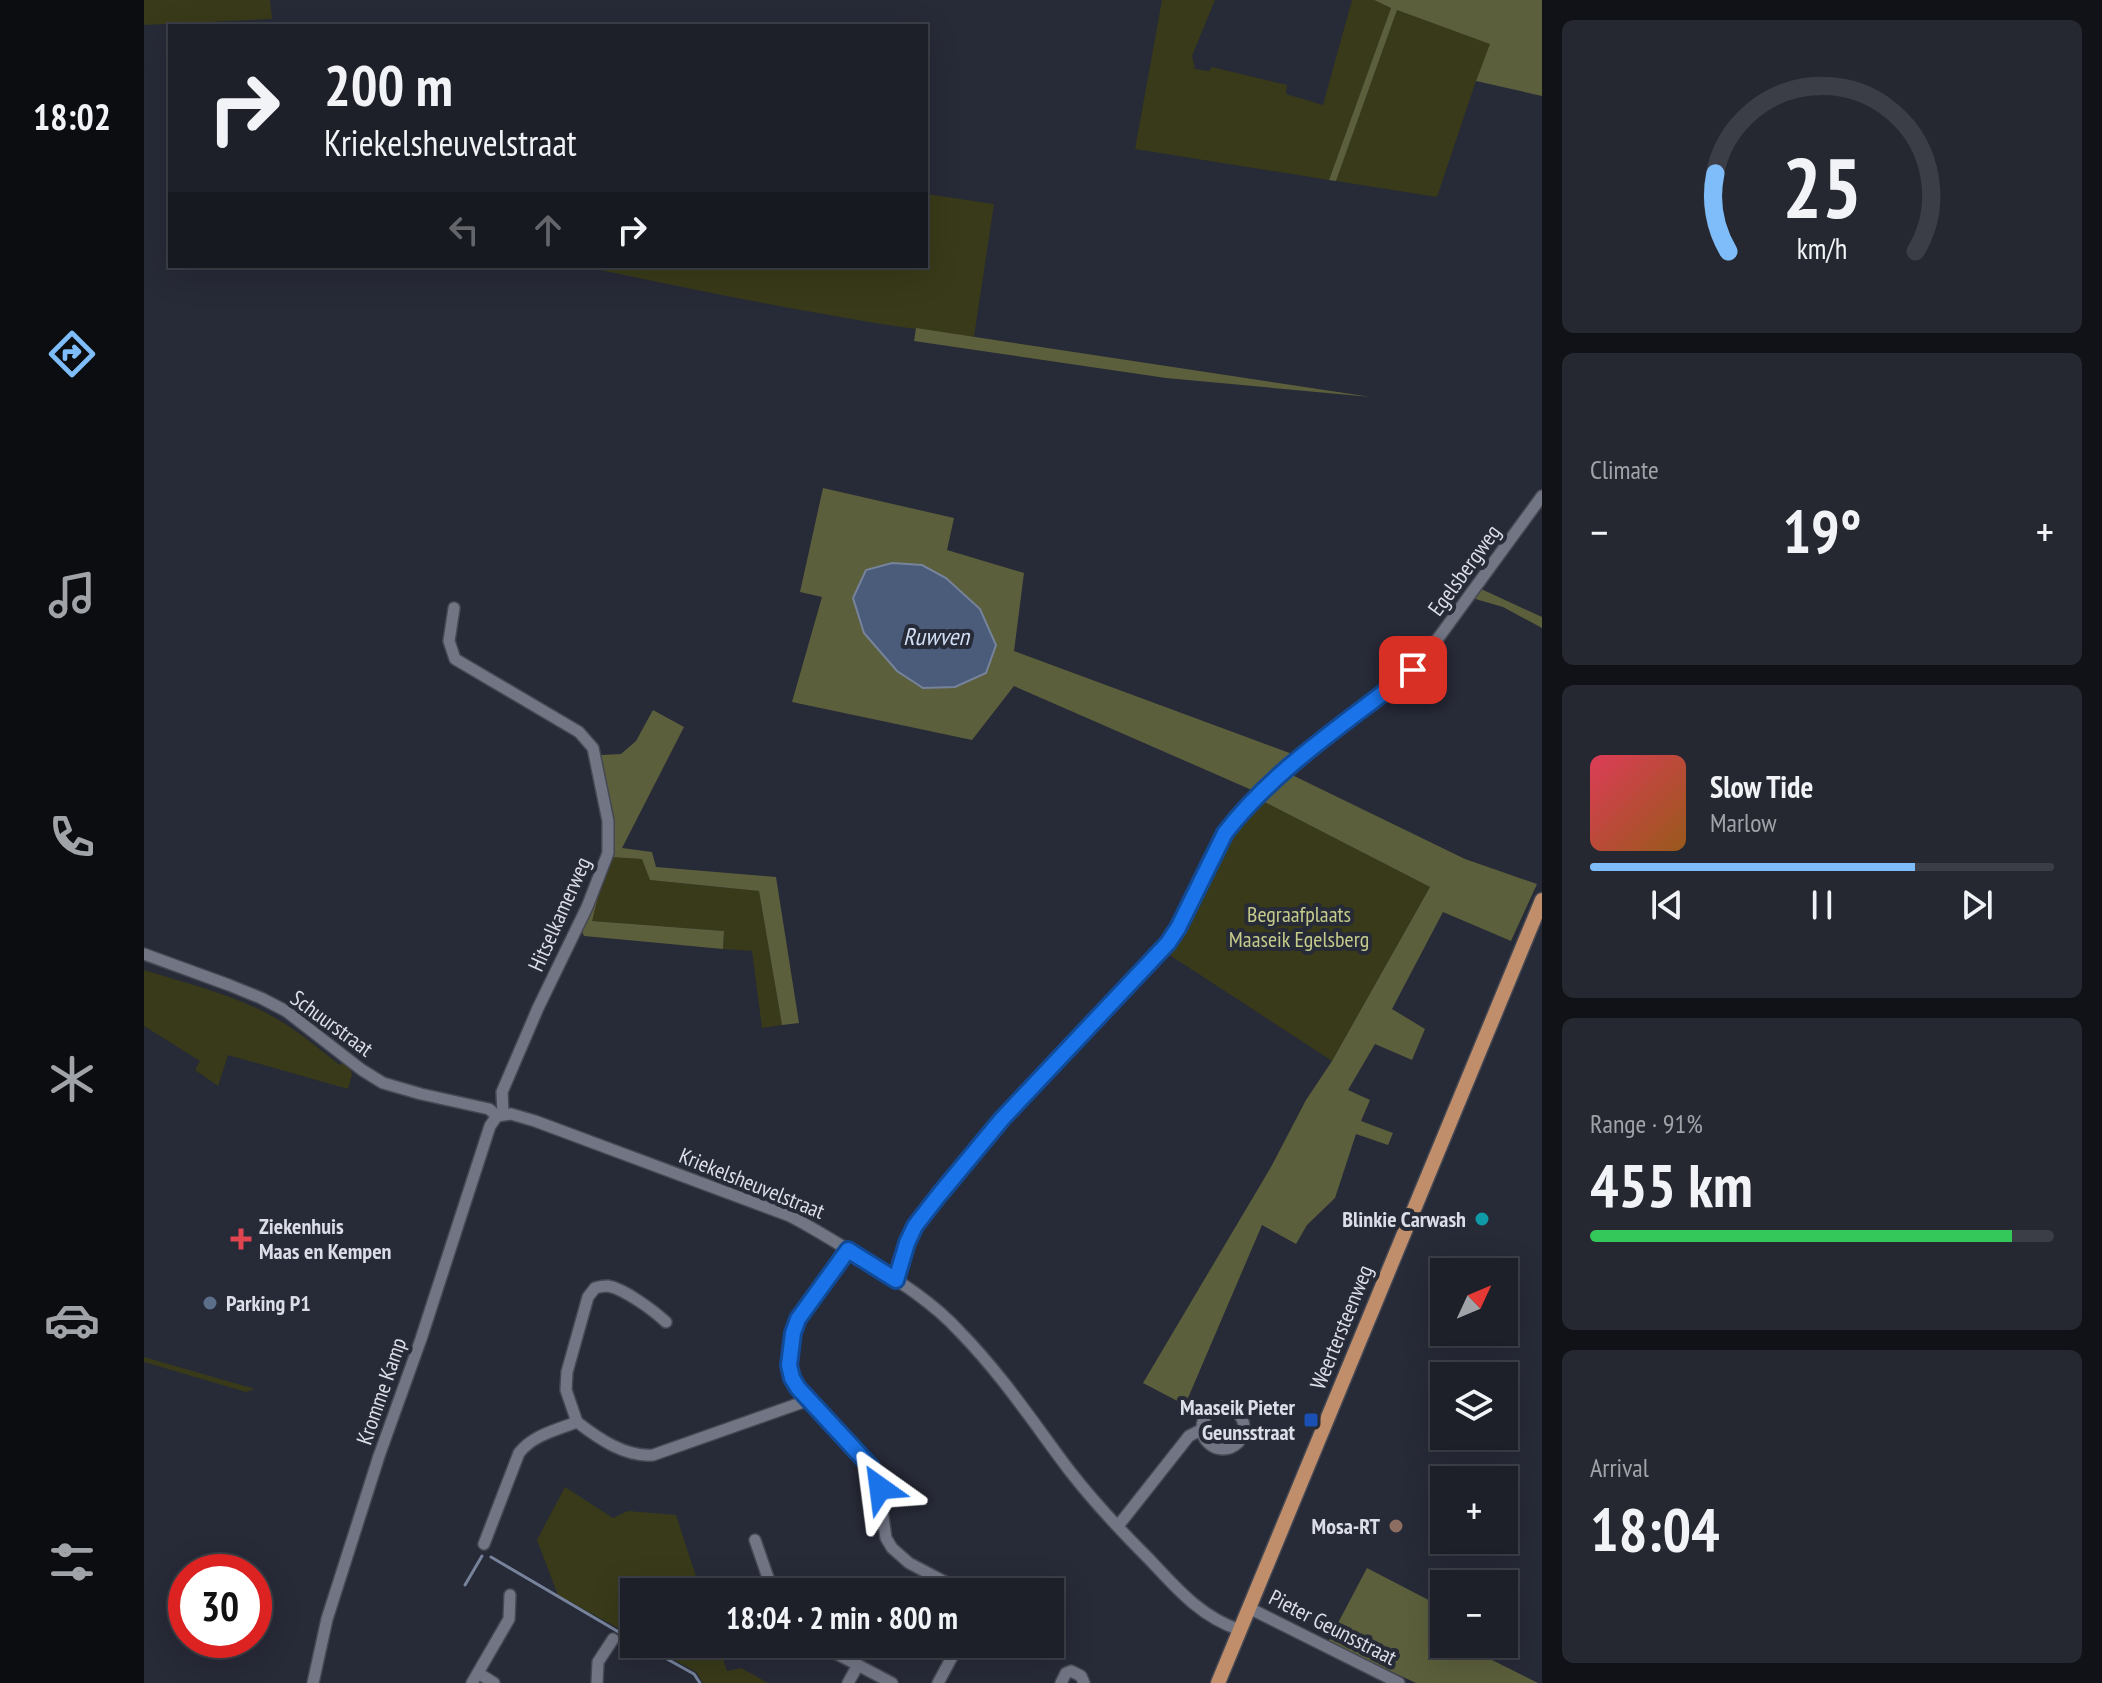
<!DOCTYPE html>
<html lang="en">
<head>
<meta charset="utf-8">
<style>
  body { margin:0; font-family:"PT Sans Narrow",sans-serif; background:#252831; color:#f1f3f6; height:100vh; display:flex; flex-direction:column; font-size:30px; white-space:nowrap }
  * { box-sizing:border-box; margin:0 }
  p { font-size:26px; color:#a0a3a8 }
  .icon { flex:none; width:44px; height:44px; fill:none; stroke:currentColor; stroke-width:2; stroke-linecap:round; stroke-linejoin:round }
  .map { position:relative; flex:1; overflow:hidden }
  .panel { display:flex; flex-direction:column; gap:20px; padding:20px; background:#101217; width:560px }
  .panel>* { flex:none }
  .top-card { position:absolute; left:24px; top:24px; width:760px; height:244px; border-radius:0px; box-shadow:0 8px 32px #0002,0 0 0 2px #3b3e46; background:#1d2029; color:#f1f3f6; overflow:hidden }
  .needle { width:52px; rotate:46deg }
  .buttons { position:absolute; left:1286px; top:1258px; display:grid; gap:16px }
  .buttons a { display:grid; place-items:center; width:88px; height:88px; border-radius:0px; background:#1d2029; box-shadow:0 8px 32px #0002,0 0 0 2px #3b3e46; font-size:40px }
  .speed { position:absolute; left:24px; top:1554px; display:flex; gap:16px; font-size:40px; font-weight:700; text-align:center }
  .speed>* { display:grid; place-content:center; width:104px; height:104px; border-radius:50%; background:#1d2029; box-shadow:0 8px 32px #0002,0 0 0 2px #3b3e46; line-height:1 }
  .speed .limit { border:12px solid #d22; background:#fff; color:#111 }
  .pin { position:absolute; display:grid; place-items:center; width:68px; height:68px; color:#fff; margin:-34px; border-radius:16px; box-shadow:0 4px 12px #0006 }
  .me { position:absolute; width:88px; margin:-44px; rotate:329deg; stroke-linejoin:round; filter:drop-shadow(0 0 6px #0008) }
  .turn { display:flex; align-items:center; gap:28px; height:168px; padding:0 24px; font-size:36px }
  .turn .icon { width:104px; height:104px; stroke-width:2.5 }
  .turn b { display:block; font-size:56px; line-height:68px }
  .lanes { display:flex; align-items:center; height:76px; padding:0 24px; background:#0003; justify-content:center; gap:40px; direction:ltr }
  .lanes .off { opacity:.35 }
  .big { font-size:60px; font-weight:800; line-height:1.1 }
  .panel .card { flex:1; display:flex; flex-direction:column; justify-content:center; gap:12px; min-width:0; padding:0 28px; border-radius:12px; background:#252831 }
  .panel .dial { align-items:center; gap:0 }
  .dial svg { height:208px; overflow:visible; fill:none; stroke:#3b3e46; stroke-width:7; stroke-linecap:round; text-anchor:middle }
  .dial text { fill:#f1f3f6; stroke:none }
  .song { display:flex; align-items:center; gap:24px }
  .cover { width:96px; height:96px; border-radius:12px; background:linear-gradient(135deg,hsl(350 70% 55%),hsl(30 70% 35%)) }
  .played { height:8px; border-radius:4px; background:linear-gradient(90deg,#7fbdfa 70%,#3b3e46 70%) }
  .keys { display:flex; justify-content:space-around; direction:ltr }
  .heat { display:flex; justify-content:space-between; align-items:center; font-size:44px; direction:ltr }
  .charge { height:12px; border-radius:6px; background:linear-gradient(90deg,#34c759 91%,#3b3e46 0) }
  .trip { position:absolute; left:476px; top:1578px; width:444px; height:80px; border-radius:0px; background:#1d2029; box-shadow:0 8px 32px #0002,0 0 0 2px #3b3e46; font-weight:800; line-height:80px; text-align:center }
  main { display:flex; flex:1; min-height:0 }
  .tab-bar { display:flex; flex-direction:column; width:144px; justify-content:space-around; align-items:center; background:#0c0d10; color:#a0a3a8 }
  .tab-bar .icon { width:56px; height:56px }
  .tab-bar .current { color:#7fbdfa }
  .tab-bar b { font-size:36px; color:#f1f3f6 }
  .map>svg:first-child { display:block }
  .green { fill:#383a19 }
  .forest { fill:#5c5f3b }
  .water { fill:#4a5c7a; stroke:#76839b; stroke-width:2 }
  .lines { fill:none; stroke-linecap:round; stroke-linejoin:round }
  .stream { stroke:#76839b; stroke-width:3 }
  .minor-casing { stroke:#454852; stroke-width:14 }
  .major-casing { stroke:#454852; stroke-width:17 }
  .minor { stroke:#717584; stroke-width:11 }
  .major { stroke:#c08e6a; stroke-width:14 }
  .route-casing { stroke:#114b97; stroke-width:20 }
  .route { stroke:#1a73e8; stroke-width:14 }
  .culture-dot { fill:#0f9aa8; stroke:#272a37; stroke-width:3 }
  .health-dot { fill:#e0444e; stroke:#272a37; stroke-width:3 }
  .service-dot { fill:#5c6f8a; stroke:#272a37; stroke-width:3 }
  .transit-dot { fill:#1a4fb4; stroke:#272a37; stroke-width:3 }
  .education-dot { fill:#8d6e63; stroke:#272a37; stroke-width:3 }
  .labels { text-anchor:middle; stroke-width:8; stroke-linejoin:round; paint-order:stroke }
  .street-label { font-size:22px; fill:#dcdee7; stroke:#272a37 }
  .park-label { font-size:22px; fill:#c5cb8b; stroke:#272a37 }
  .poi-label { font-size:22px; font-weight:bold; fill:#dcdee7; stroke:#272a37; text-anchor:end }
  .water-label { font-size:24px; font-style:italic; fill:#d1def4; stroke:#272a37 }
</style>
</head>
<body>
<main>
<nav class="tab-bar">
<b>18:02</b>
<svg class="icon current" aria-label="directions" viewBox="0 0 24 24"><path d="M12 3l9 9-9 9-9-9zM9 14v-3h6M13 9l2 2-2 2"/></svg>
<svg class="icon" aria-label="music" viewBox="0 0 24 24"><path d="M9 18V5l10-2v13"/><circle cx="6" cy="18" r="3"/><circle cx="16" cy="16" r="3"/></svg>
<svg class="icon" aria-label="phone" viewBox="0 0 24 24"><path d="M5 4h4l2 5-3 2q2 4 5 5l2-3 5 2v4C11 20 4 13 5 4z"/></svg>
<svg class="icon" aria-label="climate" viewBox="0 0 24 24"><path d="M12 3v18M4 7l16 10M4 17L20 7"/></svg>
<svg class="icon" aria-label="car" viewBox="0 0 24 24"><path d="M5 17H2v-5l4-1 3-4h7l3 4 3 1v5h-3M9 17h6M6 11h13"/><circle cx="7" cy="17" r="2"/><circle cx="17" cy="17" r="2"/></svg>
<svg class="icon" aria-label="filters" viewBox="0 0 24 24"><path d="M4 7h16M4 17h16"/><circle cx="9" cy="7" r="2"/><circle cx="15" cy="17" r="2"/></svg>
</nav>
<div class="map">
<svg width="1398" height="1683" viewBox="0 0 1398 1683">
  <rect width="100%" height="100%" fill="#272a37"/>
  <g class="green">
    <path d="M0,0H126L128,19L0,25Z"/>
    <path d="M1018,0H1071L1048,56L1051,69L1065,71L1068,67L1143,85L1142,94L1179,105L1208,0H1230L1247,8L1185,180L991,149Z"/>
    <path d="M1253,10L1347,44L1332,81L1293,197L1192,181Z"/>
    <path d="M782,194L850,204L830,337C698,321 567,293 437,266H782Z"/>
    <path d="M1113,798L1286,887L1188,1061L1021,952L1082,839Z"/>
    <path d="M467,857L499,859L506,880L615,891L638,1025L618,1028L608,951L579,949L580,931L447,921L457,885Z"/>
    <path d="M0,958L113,998L140,1012L205,1063L208,1075L204,1089L84,1055L74,1086L51,1070L56,1061L0,1026V970C45,984 95,996 135,1020C157,1033 176,1050 196,1065L199,1062L145,1018L108,998L0,961Z"/>
    <path d="M0,1357L111,1389L102,1392L0,1362Z"/>
    <path d="M421,1487L469,1518L484,1511L532,1515L557,1592H490V1637L414,1595L393,1540Z"/>
    <path d="M502,1644H574L583,1671L597,1668L624,1683H559L552,1672Z"/>
  </g>
  <g class="forest">
    <path d="M1230,0H1398V96L1332,81L1346,44L1253,10L1192,181L1185,180L1247,8Z"/>
    <path d="M772,328L1227,397L1022,378L770,341Z"/>
    <path d="M679,488L810,518L803,550L880,573L870,651L1151,755L1110,791L870,686L828,740L648,702L678,597L656,592Z"/>
    <path d="M1335,588L1398,617V628L1359,607L1328,598Z"/>
    <path d="M509,710L540,727L478,848L508,852L512,867L632,877L655,1023L638,1025L615,891L506,880L498,859L467,857L471,839L457,755L477,754L492,741Z"/>
    <path d="M1144,773L1321,859L1393,884L1367,941L1299,912L1248,1009L1281,1029L1268,1060L1231,1044L1204,1090L1226,1100L1217,1121L1249,1133L1244,1145L1212,1134L1191,1198L1163,1225L1152,1244L1118,1225L1041,1405L999,1383L1127,1167L1162,1100L1188,1061L1286,887L1113,798Z"/>
    <path d="M457,885L448,921L580,931L579,949L440,936L436,927Z"/>
    <path d="M1223,1568L1300,1608V1644H1316L1394,1683H1272L1184,1642Z"/>
  </g>
  <path class="water" d="M748,563L778,565L802,578L836,609L852,645L842,673L811,687L779,688L753,671L720,633L709,598L722,570Z"/>
  <g class="lines">
    <g class="stream">
      <path d="M347,1557L490,1641"/>
      <path d="M321,1585L338,1556"/>
      <path d="M496,1644L550,1674L556,1683"/>
    </g>
    <defs>
      <g id="minor">
        <path d="M310,608L305,641L311,659L435,732L449,748L464,821V853L443,907L394,1008L358,1092L359,1114"/>
        <path d="M0,954L85,985L117,998L142,1011L218,1070L239,1083L277,1094L345,1109L353,1116"/>
        <path d="M353,1116L367,1114L391,1121L646,1216C671,1229 695,1244 719,1259C753,1280 789,1302 816,1332C858,1375 889,1422 925,1470C949,1501 978,1532 1006,1560C1033,1589 1057,1617 1096,1630"/>
        <path d="M704,1250L654,1319L649,1333L645,1365L648,1378L665,1400L727,1467L734,1482L742,1538L748,1548L765,1563L820,1592"/>
        <path d="M752,1280L763,1243L771,1226L795,1195L858,1119L1024,943L1034,928L1081,833C1132,767 1204,722 1269,670L1279,659L1398,496"/>
        <path d="M522,1322C510,1311 481,1289 464,1286C462,1286 454,1287 451,1288L444,1297L423,1372L422,1390L433,1422C455,1439 481,1457 509,1455L665,1400"/>
        <circle cx="1079" cy="1428" r="21"/>
        <path d="M974,1526L1045,1436L1057,1430"/>
        <path d="M611,1540L629,1592"/>
        <path d="M340,1544L375,1453C389,1435 412,1430 433,1422"/>
        <path d="M1105,1608L1255,1683"/>
        <path d="M674,1644L748,1683"/>
        <path d="M334,1673L350,1683"/>
        <path d="M169,1683L183,1619L235,1456L277,1339L346,1126L353,1116"/>
        <path d="M328,1683L365,1619L366,1595"/>
        <path d="M453,1683L454,1662L469,1639"/>
        <path d="M704,1683L714,1665"/>
        <path d="M794,1683L815,1644"/>
        <path d="M917,1683L922,1673L927,1671L937,1676L940,1683"/>
      </g>
      <path id="major" d="M1074,1683L1398,900"/>
    </defs>
    <use href="#minor" class="minor-casing"/>
    <use href="#major" class="major-casing"/>
    <use href="#minor" class="minor"/>
    <use href="#major" class="major"/>
  </g>
  <g class="lines">
    <defs>
      <path id="route" d="M736,1488L727,1467L654,1388L648,1378L645,1365L649,1333L654,1319L704,1250L752,1280L763,1243L771,1226L795,1195L858,1119L1024,943L1034,928L1081,833C1132,767 1204,722 1269,670"/>
    </defs>
    <use href="#route" class="route-casing"/>
    <use href="#route" class="route"/>
  </g>
  <circle class="culture-dot" cx="1338" cy="1219" r="8"/>
  <path class="health-dot" d="M93 1227h8v8h8v8h-8v8h-8v-8h-8v-8h8z"/>
  <circle class="service-dot" cx="66" cy="1303" r="8"/>
  <rect class="transit-dot" x="1159" y="1412" width="16" height="16" rx="4"/>
  <circle class="education-dot" cx="1252" cy="1526" r="8"/>
  <g class="labels">
    <g class="street-label">
      <text transform="translate(1320 570) rotate(-54)" y="8">Egelsbergweg</text>
      <text transform="translate(415 914) rotate(-66)" y="8">Hitselkamerweg</text>
      <text transform="translate(188 1023) rotate(36)" y="8">Schuurstraat</text>
      <text transform="translate(608 1183) rotate(22)" y="8">Kriekelsheuvelstraat</text>
      <text transform="translate(1197 1327) rotate(-68)" y="8">Weertersteenweg</text>
      <text transform="translate(237 1391) rotate(-71)" y="8">Kromme Kamp</text>
      <text transform="translate(1189 1627) rotate(27)" y="8">Pieter Geunsstraat</text>
    </g>
    <g class="park-label">
      <text x="1155" y="922">Begraafplaats<tspan x="1155" dy="25">Maaseik Egelsberg</tspan></text>
    </g>
    <g class="poi-label">
      <text x="1322" y="1227">Blinkie Carwash</text>
      <text x="115" y="1234" text-anchor="start">Ziekenhuis<tspan x="115" dy="25">Maas en Kempen</tspan></text>
      <text x="82" y="1311" text-anchor="start">Parking P1</text>
      <text x="1151" y="1415">Maaseik Pieter<tspan x="1151" dy="25">Geunsstraat</tspan></text>
      <text x="1236" y="1534">Mosa-RT</text>
    </g>
    <g class="water-label">
      <text x="792" y="645">Ruwven</text>
    </g>
  </g>
</svg>
<div class="buttons">
<a><svg class="needle" viewBox="-14 -14 28 28"><path d="M0-13l5 13h-10z" fill="#e53935"/><path d="M0 13l5-13h-10z" fill="#a0a3a8"/></svg></a>
<a><svg class="icon" aria-label="layers" viewBox="0 0 24 24"><path d="M12 4l9 5-9 5-9-5zM3 14l9 5 9-5"/></svg></a>
<a>+</a>
<a>−</a>
</div>
<div class="speed"><div class="limit">30</div></div>
<div class="pin" style="left:1269px;top:670px;background:#d93025"><svg class="icon" aria-label="arrive" viewBox="0 0 24 24"><path d="M6 21V4h12l-3 4 3 4H6"/></svg></div>
<svg class="me" style="left:736px;top:1488px" viewBox="-20 -20 40 40"><path d="M0-17L14 15 0 8-14 15z" fill="#1a73e8" stroke="#fff" stroke-width="4"/></svg>
<div class="trip">18:04 · 2 min · 800 m</div>
<div class="top-card">
<div class="turn"><svg class="icon" aria-label="right" viewBox="0 0 24 24"><path d="M7 20v-9h11M14 6l5 5-5 5"/></svg><div><b>200 m</b>Kriekelsheuvelstraat</div></div>
<div class="lanes"><svg class="icon off" aria-label="left" viewBox="0 0 24 24"><path d="M17 20v-9H6M10 6l-5 5 5 5"/></svg><svg class="icon off" aria-label="ahead" viewBox="0 0 24 24"><path d="M12 20V5M6 11l6-6 6 6"/></svg><svg class="icon" aria-label="right" viewBox="0 0 24 24"><path d="M7 20v-9h11M14 6l5 5-5 5"/></svg></div>
</div>
</div>
<section class="panel">
<div class="card dial"><svg viewBox="0 0 100 80">
<path d="M14 69A42 42 0 1 1 86 69"/>
<path d="M14 69A42 42 0 0 1 9 39" stroke="#7fbdfa"/>
<text x="50" y="56" font-size="32" font-weight="700">25</text>
<text x="50" y="72" font-size="11">km/h</text>
</svg></div>
<div class="card"><p>Climate</p>
<div class="heat"><a>−</a><b class="big">19°</b><a>+</a></div>
</div>
<div class="card">
<div class="song"><i class="cover"></i><div><b>Slow Tide</b><p>Marlow</p></div></div>
<div class="played"></div>
<div class="keys"><svg class="icon" aria-label="previous" viewBox="0 0 24 24"><path d="M18 5L8 12l10 7zM5 5v14"/></svg><svg class="icon" aria-label="pause" viewBox="0 0 24 24"><path d="M8 5v14M16 5v14"/></svg><svg class="icon" aria-label="next" viewBox="0 0 24 24"><path d="M6 5l10 7-10 7zM19 5v14"/></svg></div>
</div>
<div class="card"><p>Range · 91%</p><b class="big">455 km</b><div class="charge"></div></div>
<div class="card"><p>Arrival</p><b class="big">18:04</b></div>
</section>
</main>
</body>
</html>
